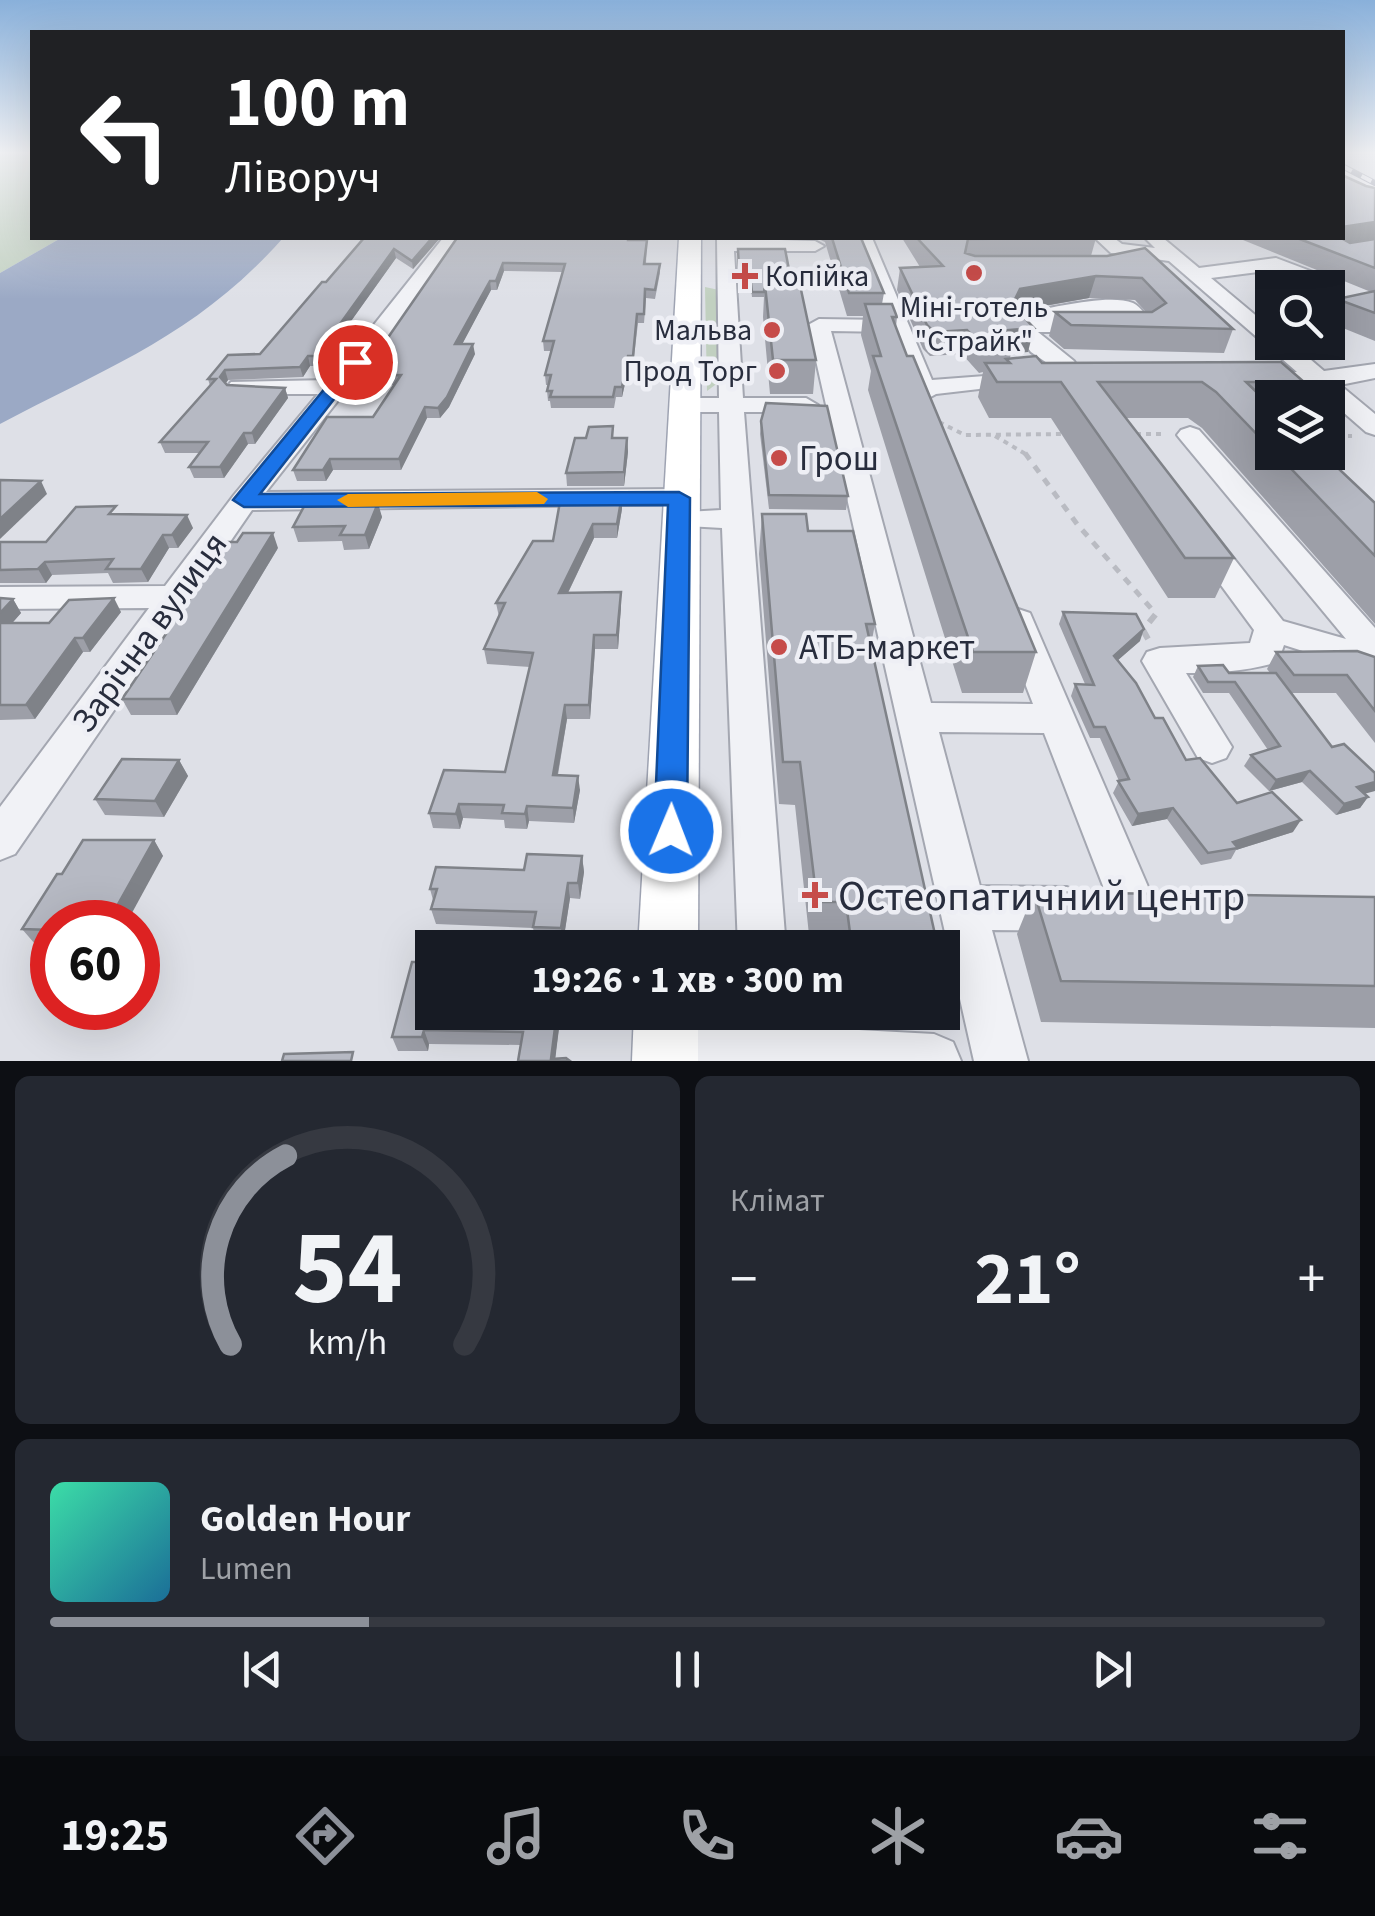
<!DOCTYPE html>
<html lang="uk">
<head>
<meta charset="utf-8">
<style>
  body { margin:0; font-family:"Source Sans 3",sans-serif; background:#242831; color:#f1f3f6; height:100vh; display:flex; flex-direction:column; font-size:38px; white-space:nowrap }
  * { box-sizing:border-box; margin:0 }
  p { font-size:32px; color:#9ea1a6 }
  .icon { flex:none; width:55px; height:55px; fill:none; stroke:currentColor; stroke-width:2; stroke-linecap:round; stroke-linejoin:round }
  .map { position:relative; height:1061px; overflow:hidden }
  .panel { display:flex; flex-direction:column; gap:15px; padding:15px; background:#0d0f14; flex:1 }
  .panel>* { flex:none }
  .hud { position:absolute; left:30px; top:30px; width:1315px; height:210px; border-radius:0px; box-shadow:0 10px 40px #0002; background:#202124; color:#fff; overflow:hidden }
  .controls { position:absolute; left:1255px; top:270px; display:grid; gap:20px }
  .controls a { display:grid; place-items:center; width:90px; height:90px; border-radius:0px; background:#171b24; box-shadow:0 10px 40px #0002; font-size:50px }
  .speed { position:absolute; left:30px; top:900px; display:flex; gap:20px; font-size:50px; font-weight:700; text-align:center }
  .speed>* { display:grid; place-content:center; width:130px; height:130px; border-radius:50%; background:#171b24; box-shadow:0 10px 40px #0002; line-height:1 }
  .speed .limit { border:15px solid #d22; background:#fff; color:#111 }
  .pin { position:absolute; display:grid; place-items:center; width:85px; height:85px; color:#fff; margin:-42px; border:5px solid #fff; border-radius:50%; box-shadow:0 2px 10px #0007 }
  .me { position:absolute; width:110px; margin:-55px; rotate:1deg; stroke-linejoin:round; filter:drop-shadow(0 0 8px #0008) }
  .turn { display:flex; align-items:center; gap:35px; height:210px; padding:0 30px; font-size:45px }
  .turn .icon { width:130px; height:130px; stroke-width:2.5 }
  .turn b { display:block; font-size:70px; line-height:85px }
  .big { font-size:75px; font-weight:700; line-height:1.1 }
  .panel .tile { flex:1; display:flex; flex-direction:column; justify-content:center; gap:15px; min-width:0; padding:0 35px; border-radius:15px; background:#242831 }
  .panel .dial { align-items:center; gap:0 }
  .dial svg { height:260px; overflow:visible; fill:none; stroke:#363941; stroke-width:7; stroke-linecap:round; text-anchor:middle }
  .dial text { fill:#f1f3f6; stroke:none }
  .song { display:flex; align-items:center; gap:30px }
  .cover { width:120px; height:120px; border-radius:15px; background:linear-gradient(135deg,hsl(160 70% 55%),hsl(200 70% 35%)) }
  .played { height:10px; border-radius:5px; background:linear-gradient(90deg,#8c9099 25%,#363941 25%) }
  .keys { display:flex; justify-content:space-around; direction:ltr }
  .heat { display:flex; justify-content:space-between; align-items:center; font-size:55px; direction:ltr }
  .panel .tiles { flex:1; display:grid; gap:15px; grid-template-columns:1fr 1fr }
  .tile:last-child { grid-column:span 2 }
  .trip { position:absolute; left:415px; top:930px; width:545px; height:100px; border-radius:0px; background:#171b24; box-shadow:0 10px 40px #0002; font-weight:700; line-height:100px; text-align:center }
  .dock { display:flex; height:160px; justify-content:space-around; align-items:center; background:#090b0e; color:#9ea1a6 }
  .dock .icon { width:70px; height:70px }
  .dock .active { color:#8c9099 }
  .dock b { font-size:45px; color:#f1f3f6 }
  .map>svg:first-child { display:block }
  .green { fill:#c1d0c0 }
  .water { fill:#9ba9c5 }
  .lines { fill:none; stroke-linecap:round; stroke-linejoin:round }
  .minor-casing { stroke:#a4a7b1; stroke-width:4 }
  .major-casing { stroke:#9ea3b2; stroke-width:3 }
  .path-far2 { stroke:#b9bbc2; stroke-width:4; stroke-dasharray:5 5; stroke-linecap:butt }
  .path-far1 { stroke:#b9bbc2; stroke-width:5; stroke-dasharray:8 8; stroke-linecap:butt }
  .path { stroke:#b9bbc2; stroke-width:6; stroke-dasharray:10 10; stroke-linecap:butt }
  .minor { fill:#f1f2f6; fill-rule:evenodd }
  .major { fill:#fff; fill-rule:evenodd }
  .rail-casing { stroke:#797e90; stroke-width:6 }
  .rail { stroke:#eeeff5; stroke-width:4; stroke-dasharray:11; stroke-linecap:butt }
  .wall { fill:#9d9fa8 }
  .shaded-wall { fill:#7f8288 }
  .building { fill:#b6b9c3; stroke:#7f8288; stroke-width:2.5 }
  .route { fill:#1a73e8; stroke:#114b97; stroke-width:2.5 }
  .slow { fill:#f59e0b }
  .poi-dot { fill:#c64c4a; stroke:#eeeff5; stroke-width:4 }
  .labels { text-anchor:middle; stroke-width:9; stroke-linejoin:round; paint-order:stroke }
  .far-poi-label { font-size:30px; fill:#282d3d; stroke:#eeeff5; text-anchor:end }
  .poi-label { font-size:35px; fill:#282d3d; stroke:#eeeff5; text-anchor:start }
  .street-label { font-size:35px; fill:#282d3d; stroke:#eeeff5 }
  .near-poi-label { font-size:42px; fill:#282d3d; stroke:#eeeff5; text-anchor:start }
</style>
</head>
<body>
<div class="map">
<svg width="1375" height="1061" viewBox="0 0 1375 1061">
  <rect width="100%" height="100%" fill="#dee0e7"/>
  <g class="green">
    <path d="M0,151H32V238H61L0,273Z"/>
    <path d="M705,287L719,290L723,379L707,391Z"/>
  </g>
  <path class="water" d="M61,238H283C197,335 110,366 0,424V273Z"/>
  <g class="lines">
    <defs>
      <g id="minor">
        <path d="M1342,169L1375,183V194L1342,179Z"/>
        <path d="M443,238H460L422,294L266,492L679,489L689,492L693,498L689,504L252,510L15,854L0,860V807L149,608L0,609V587L165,586L234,495L318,394H239L231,392L227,387L231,382L330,380Z"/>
        <path d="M717,238L815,241L824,246L815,251H734L743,398H806L818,405L806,412H744L786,948H738L722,528L669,525L664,519L669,513L721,510L719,412H683L671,405L683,398H719Z"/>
        <path d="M854,238H872L932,380L1023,373L1032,376L1050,365L1031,352L1010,326L1015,315L1022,313C1049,309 1108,293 1133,303C1141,307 1149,319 1155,326L1144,332H1038L1074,361L1077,366L1074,371L1041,386L1032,383L936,394L925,400L913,393L890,332L831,331L931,703L1033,704L1001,621L1006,613L1018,609L1030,613L1158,910L1151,925C1131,933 1117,933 1097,925L1090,910L1083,924L1067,931L992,930L1028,1061H974L808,325L819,319L885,320ZM1090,314H1122L1127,320H1056ZM939,732L1044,733L1105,891L1097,895L1090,909L1083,894L1067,887L980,886Z"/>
        <path d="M1095,238H1114L1122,244L1155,248L1145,238H1163L1199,268L1276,258L1321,275V283L1314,285L1274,270L1211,278L1272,329V342H1290L1324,371L1375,364V378L1340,385L1375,414V435L1366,432L1312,385L1251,384L1247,379L1251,374L1297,372L1169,261L1111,253Z"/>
        <path d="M1190,427L1199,430L1375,628V674L1284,645L1278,662C1247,671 1218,673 1186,673L1232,747L1226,758L1212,763L1198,758L1142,661L1147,652L1160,648L1250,643L1254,630L1187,539L1191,532H1213L1283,621L1346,639L1181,440L1177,435L1181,430Z"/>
        <path d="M732,1012H787L784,1026L934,1034L953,1042L961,1061H643L639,1051L646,1032L665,1025L721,1024Z"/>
      </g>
      <g id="major">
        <path d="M679,238H701L698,948H638Z"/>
        <path d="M634,1012H698V1061H632Z"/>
      </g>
    </defs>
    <use href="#minor" class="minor-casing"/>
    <use href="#major" class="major-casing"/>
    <g class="path-far2">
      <path d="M1260,285L1272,289"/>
      <path d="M939,422L965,435L1065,434"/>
      <path d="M1136,434H1165"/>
      <path d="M995,436L1029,456"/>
      <path d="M1328,436H1352"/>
    </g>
    <path class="path-far1" d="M1025,453L1077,524L1156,614"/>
    <path class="path" d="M1148,639L1143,630L1156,614L1153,611"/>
    <use href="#minor" class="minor"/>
    <use href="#major" class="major"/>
    <defs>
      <path id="rail" d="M1342,166L1375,183"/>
    </defs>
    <use href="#rail" class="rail-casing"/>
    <use href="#rail" class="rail"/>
  </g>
  <g class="wall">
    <path d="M1366,186L1375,188V341L1328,322L1337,299L1371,292L1238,238H1208H1342Z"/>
    <path d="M364,238H440L413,269L396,258L319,366H310L303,377L228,380L225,384L227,385L285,388L288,398L255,444H248L224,478H194L189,467L200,453H165L160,442L210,386L208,379L228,355L260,354L326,282Z"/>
    <path d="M457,238L647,240L646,264H660V273L655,299L646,298L644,323H638L633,366H629L622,397H616L614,408H551L550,401H548L547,391L548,385H546L545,375L551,351H544L543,341L562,272L504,271L497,290H491L462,344L475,354L449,407L440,418H427L401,470H333L326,481H297L293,470L373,417L394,385L361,386L356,370L387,339Z"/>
    <path d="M816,238H861L884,293L882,304L897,317L896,327L907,356L1036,652L1023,693H962L868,390L871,371L861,335L863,316H847L825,242Z"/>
    <path d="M902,238H1096L1091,256H1107L1233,329L1224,353L1064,349L1049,336L1055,312H1146L1135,300L1089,298L1018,311L1028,352L1011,353L1010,358L1042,363L1304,382L1297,398H1272V452H1321L1375,503V624L1202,428L1188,418H1125L1234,558L1215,598H1168L1051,418H989L978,397L983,372L979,373L962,354L930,356L923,349L897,290L900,268L920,267Z"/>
    <path d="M738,249L792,285L816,360L813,394H770L763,317L764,297H752L750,279H742L739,275Z"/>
    <path d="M761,421L848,496L846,510L769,509L760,434Z"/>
    <path d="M614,438H627L628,452L624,486H567L566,473Z"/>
    <path d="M622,495V509L617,538H594L568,593L621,592V606L618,649H595L590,719H567L558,775L580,790L574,823L529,821L527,829L505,828L504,820L463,818L460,829L433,828L429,813L505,772L530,667L487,664L484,649L499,617L496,603L553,541Z"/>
    <path d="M374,498L382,517L369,549L344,550L342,541L298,542L293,527Z"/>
    <path d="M119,514L193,528L178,548H169L148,582L113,583L108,573L52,575L46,583H0V542H46Z"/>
    <path d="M762,514L808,531L875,624L871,645L938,948H838V944H810L795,805L779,804L759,554Z"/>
    <path d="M278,548L177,715H131L122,699Z"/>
    <path d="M0,598L13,599L21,613L12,623H49L121,612L90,652H83L35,719L0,720Z"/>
    <path d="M1063,612L1140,641L1118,660L1155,718L1186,760L1237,803L1293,832L1236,850L1231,859L1201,865L1167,819L1132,826L1113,793L1119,781L1100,738H1090L1071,696L1075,684H1085L1059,624Z"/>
    <path d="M1276,652L1375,657V743L1336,693H1291L1368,797L1360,808L1336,815L1302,782L1269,791L1244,766L1251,755L1268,750L1229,693H1203L1193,677L1198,666L1229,673H1270L1267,669Z"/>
    <path d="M179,760L188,776L164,817L105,815L95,799Z"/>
    <path d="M154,840L163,856L52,922V945L35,944L22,929L62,874Z"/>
    <path d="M582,856L584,872L580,899L570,898L563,943L536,942L533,928L436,924L431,909L433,900L430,889Z"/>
    <path d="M1034,892L1375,897V1028L1041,1022L1017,934Z"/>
    <path d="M432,1012H561L555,1058L518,1061L521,1045L429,1044L428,1051H398L392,1037Z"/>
    <path d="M847,1012H936L932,1023L848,1022Z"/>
  </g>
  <g class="shaded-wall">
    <path d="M1375,222V241L1333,247L1335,238H1342V227Z"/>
    <path d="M432,238H440L413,269L412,261Z"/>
    <path d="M394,249L396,258L319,366L317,356Z"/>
    <path d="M503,263L504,271L497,290L496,281Z"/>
    <path d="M1096,276L1089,298L1014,311L1012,305L1020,289Z"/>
    <path d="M490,281L491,290L457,354L455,344Z"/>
    <path d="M1034,328L1028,352L1011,353L1013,346L998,331Z"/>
    <path d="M473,344L475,354L449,407L440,418L438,408Z"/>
    <path d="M308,356L310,366L303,377L300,367Z"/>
    <path d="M628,356L629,366L622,397V387Z"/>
    <path d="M225,370L228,380L223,387L220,377Z"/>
    <path d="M285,388L288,398L255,444L252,433Z"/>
    <path d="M425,407L427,418L401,470L399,459Z"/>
    <path d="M244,433L248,444L224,478L220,467Z"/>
    <path d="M627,438L628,452L624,486V472Z"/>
    <path d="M330,459L333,470L326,481L323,470Z"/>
    <path d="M41,481L47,494L0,539V519Z"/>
    <path d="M622,495V509L617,538V524Z"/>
    <path d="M374,498L376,508L378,503L382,517L369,549L365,535Z"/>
    <path d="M187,515L193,528L178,548L172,535Z"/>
    <path d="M593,524L594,538L561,607L559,593Z"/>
    <path d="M273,533L278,548L177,715L170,699Z"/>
    <path d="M163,535L169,548L148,582L141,569Z"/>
    <path d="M45,562L52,575L46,583L38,569Z"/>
    <path d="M621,592V606L618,649L617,635Z"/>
    <path d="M114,598L121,612L90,652L83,638Z"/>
    <path d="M13,599L21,613L0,637V613Z"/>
    <path d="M1144,629L1140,641L1110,667L1114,656Z"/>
    <path d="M594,635L595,649L590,719L589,705Z"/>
    <path d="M75,638L83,652L35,719L26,705Z"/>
    <path d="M565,705L567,719L555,789L553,775Z"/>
    <path d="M179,760L188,776L164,817L155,801Z"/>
    <path d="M1310,771L1302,782L1269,791L1276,780Z"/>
    <path d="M578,776L580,790L574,823L573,808Z"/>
    <path d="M1375,782V791L1349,798L1357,787Z"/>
    <path d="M1368,797L1360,808L1336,815L1344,804Z"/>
    <path d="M459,804L463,818L460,829L456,814Z"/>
    <path d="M527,806L529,821L527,829L525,814Z"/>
    <path d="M1173,808L1167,819L1132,826L1138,814Z"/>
    <path d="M1301,820L1293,832L1236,850L1238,848L1233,842Z"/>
    <path d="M154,840L163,856L127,922H108Z"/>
    <path d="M582,856L584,872L580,899L578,883Z"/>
    <path d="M568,883L570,898L563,943L561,928Z"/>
    <path d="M557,1012H561L555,1061H551Z"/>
    <path d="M424,1030L429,1044L428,1051L422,1037Z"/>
  </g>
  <g class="building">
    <path d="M1342,175L1366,186L1375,188V222L1342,227Z"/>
    <path d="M364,238H432L412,261L394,249L317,356H308L300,367L225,370L220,377L227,385L285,388L252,433H244L220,467H189L208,442H160L216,379H208L228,355L260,354L322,282H326Z"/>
    <path d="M457,238H628V240H647L644,264H660L655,290L645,289L644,314H637L633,356H628L622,387H615L613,397H550L552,391H547L551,375H545L554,341H543L565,264L503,263L496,281H490L455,344H473L447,397L438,408L425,407L399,459H330L323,470H293L327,417H373L401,375L359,376L362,370H356L382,339H387Z"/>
    <path d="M832,238H861L884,293H849Z"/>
    <path d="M917,238H1096L968,239L965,253L975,256H1107L1145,248L1233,329L1071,325L1055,312H1152L1166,303L1142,278L1096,276L1020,289L1012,305L1034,328L998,331L1013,346L985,348L967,330L934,332L927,325L900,268L943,266Z"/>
    <path d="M1297,238H1341L1350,243L1375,239V268Z"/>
    <path d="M738,249H785L792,285H765L764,292H752L750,274H742L739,269Z"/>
    <path d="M765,285H800L816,360H773Z"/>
    <path d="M1375,291V313L1337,299Z"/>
    <path d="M865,304H892L897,317H892L907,356H913L1036,652H973L873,356H881Z"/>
    <path d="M1036,356L1042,363L1281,362L1304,382H1246L1272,407V450L1216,392L1202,382H1098L1234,558H1185L1061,382H997L985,363H1010L1006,359Z"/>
    <path d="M766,403L827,406L848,496L769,495L761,421Z"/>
    <path d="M613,426L612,438H627L624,472L566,473L575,438H586L589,427Z"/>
    <path d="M1275,452H1321L1375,503V556Z"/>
    <path d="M0,480L41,481L0,519Z"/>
    <path d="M622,495L617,524H593L559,593L621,592L617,635H594L589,705H565L553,775L578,776L573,808L527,806L525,814L502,813L504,805L459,804L456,814L429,813L444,770L505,772L533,653L484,649L505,603H496L533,541H553L561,496Z"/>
    <path d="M374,498L371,503H378L365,535H340L345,526L293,527L308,499Z"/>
    <path d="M116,506L109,514L187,515L172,535H163L141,569H106L113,559L45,562L38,569L0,570V542H46L76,507Z"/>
    <path d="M762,514H806L808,531H853L875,624H866L938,948H852L846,902H817L800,762H783Z"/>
    <path d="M243,533H273L170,699H122L228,542H237Z"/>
    <path d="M0,598L13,599L0,613Z"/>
    <path d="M114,598L83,638H75L26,705H0V623H49L69,600Z"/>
    <path d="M1063,612L1136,614L1144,629L1114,656L1136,683L1155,718H1163L1186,760L1200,758L1237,803L1272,792L1301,820L1233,842L1238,848L1208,853L1173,808L1138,814L1118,781L1129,779L1105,727H1094L1075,684L1094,685Z"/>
    <path d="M1357,651L1375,657V711L1347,675H1294L1276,652Z"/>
    <path d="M1223,665L1229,673H1276L1332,747L1344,744L1375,773V782L1357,787L1368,797L1344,804L1310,771L1276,780L1251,755L1280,746L1235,682H1208L1198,666Z"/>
    <path d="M122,759L179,760L155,801L95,799Z"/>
    <path d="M83,840H154L108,922H52V930L22,929L57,874H62Z"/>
    <path d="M527,854L582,856L578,883H568L561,928L533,927L536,912L431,909L437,889H430L436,867L524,870Z"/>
    <path d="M1034,892L1375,897V986L1061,981Z"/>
    <path d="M412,962H432V1012H557L551,1059L566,1058L570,1061H518L523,1032L424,1030L422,1037H392Z"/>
    <path d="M353,1052L351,1061H282L284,1054Z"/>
  </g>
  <linearGradient id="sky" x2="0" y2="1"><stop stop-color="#89b0da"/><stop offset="0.51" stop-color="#f0f1f4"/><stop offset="1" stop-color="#f0f1f4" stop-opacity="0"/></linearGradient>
  <rect width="1375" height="299" fill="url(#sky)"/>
  <path class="route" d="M355,357L363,362L260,494L679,492L690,498L687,831L682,841L671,845L659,841L654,831L668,505L244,507L233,500L349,359Z"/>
  <path class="slow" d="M537,492L548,499L544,504L348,507L337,500L348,494Z"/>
  <g class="poi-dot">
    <circle cx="974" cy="273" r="10"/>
    <path d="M740 261h10v10h10v10h-10v10h-10v-10h-10v-10h10z"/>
    <circle cx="772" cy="330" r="10"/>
    <circle cx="777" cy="371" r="10"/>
    <circle cx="779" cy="458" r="10"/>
    <circle cx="779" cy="647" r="10"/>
    <path d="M810 880h10v10h10v10h-10v10h-10v-10h-10v-10h10z"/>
  </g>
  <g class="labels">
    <g class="far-poi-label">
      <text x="765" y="286" text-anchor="start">Копійка</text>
      <text x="974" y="317" text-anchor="middle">Міні-готель<tspan x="974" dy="34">"Страйк"</tspan></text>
      <text x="752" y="340">Мальва</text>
      <text x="757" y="381">Прод Торг</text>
    </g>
    <g class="poi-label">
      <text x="799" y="470">Грош</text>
      <text x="799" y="659">АТБ-маркет</text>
    </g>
    <g class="street-label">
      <text transform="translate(149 632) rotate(-54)" y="12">Зарічна вулиця</text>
    </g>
    <g class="near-poi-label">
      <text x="838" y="910">Остеопатичний центр</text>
    </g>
  </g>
</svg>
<div class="controls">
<a><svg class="icon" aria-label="search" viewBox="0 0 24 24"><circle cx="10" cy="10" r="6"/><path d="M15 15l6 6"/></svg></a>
<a><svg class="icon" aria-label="layers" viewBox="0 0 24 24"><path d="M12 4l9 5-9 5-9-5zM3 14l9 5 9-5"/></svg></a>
</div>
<div class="speed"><div class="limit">60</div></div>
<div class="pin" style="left:355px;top:362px;background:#d93025"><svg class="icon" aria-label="arrive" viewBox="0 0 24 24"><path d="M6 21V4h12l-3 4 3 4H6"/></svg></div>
<svg class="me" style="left:671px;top:831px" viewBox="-20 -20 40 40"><circle r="17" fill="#1a73e8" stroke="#fff" stroke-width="3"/><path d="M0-11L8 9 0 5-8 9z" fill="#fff"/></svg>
<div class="trip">19:26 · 1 хв · 300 m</div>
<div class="hud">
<div class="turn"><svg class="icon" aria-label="left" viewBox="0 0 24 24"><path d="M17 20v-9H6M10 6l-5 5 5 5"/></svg><div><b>100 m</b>Ліворуч</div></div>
</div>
</div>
<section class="panel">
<div class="tiles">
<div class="tile dial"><svg viewBox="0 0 100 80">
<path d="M14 69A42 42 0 1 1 86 69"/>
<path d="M14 69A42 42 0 0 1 31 11" stroke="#8c9099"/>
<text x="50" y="56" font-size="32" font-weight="700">54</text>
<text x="50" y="72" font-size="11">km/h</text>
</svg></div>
<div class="tile"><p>Клімат</p>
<div class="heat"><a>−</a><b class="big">21°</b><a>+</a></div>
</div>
<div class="tile">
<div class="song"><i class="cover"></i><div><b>Golden Hour</b><p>Lumen</p></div></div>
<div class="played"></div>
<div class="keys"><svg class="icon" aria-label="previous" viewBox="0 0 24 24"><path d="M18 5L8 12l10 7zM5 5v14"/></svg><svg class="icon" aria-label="pause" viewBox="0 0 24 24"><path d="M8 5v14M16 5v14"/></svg><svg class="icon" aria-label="next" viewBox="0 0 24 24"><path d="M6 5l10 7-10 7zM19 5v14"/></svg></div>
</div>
</div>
</section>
<nav class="dock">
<b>19:25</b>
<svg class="icon active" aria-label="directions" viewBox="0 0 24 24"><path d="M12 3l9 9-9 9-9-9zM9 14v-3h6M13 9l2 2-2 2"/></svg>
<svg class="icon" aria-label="music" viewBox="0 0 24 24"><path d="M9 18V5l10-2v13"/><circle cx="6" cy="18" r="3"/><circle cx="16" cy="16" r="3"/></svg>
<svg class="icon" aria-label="phone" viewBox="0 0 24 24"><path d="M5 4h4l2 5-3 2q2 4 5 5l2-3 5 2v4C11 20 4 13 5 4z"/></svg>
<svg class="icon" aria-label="climate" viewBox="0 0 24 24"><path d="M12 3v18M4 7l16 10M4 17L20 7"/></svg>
<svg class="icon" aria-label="car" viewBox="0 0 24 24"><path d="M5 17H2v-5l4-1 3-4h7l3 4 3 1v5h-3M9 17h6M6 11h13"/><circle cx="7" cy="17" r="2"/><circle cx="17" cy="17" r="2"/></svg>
<svg class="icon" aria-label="filters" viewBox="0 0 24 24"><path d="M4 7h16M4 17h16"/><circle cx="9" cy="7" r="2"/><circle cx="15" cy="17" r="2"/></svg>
</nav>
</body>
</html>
